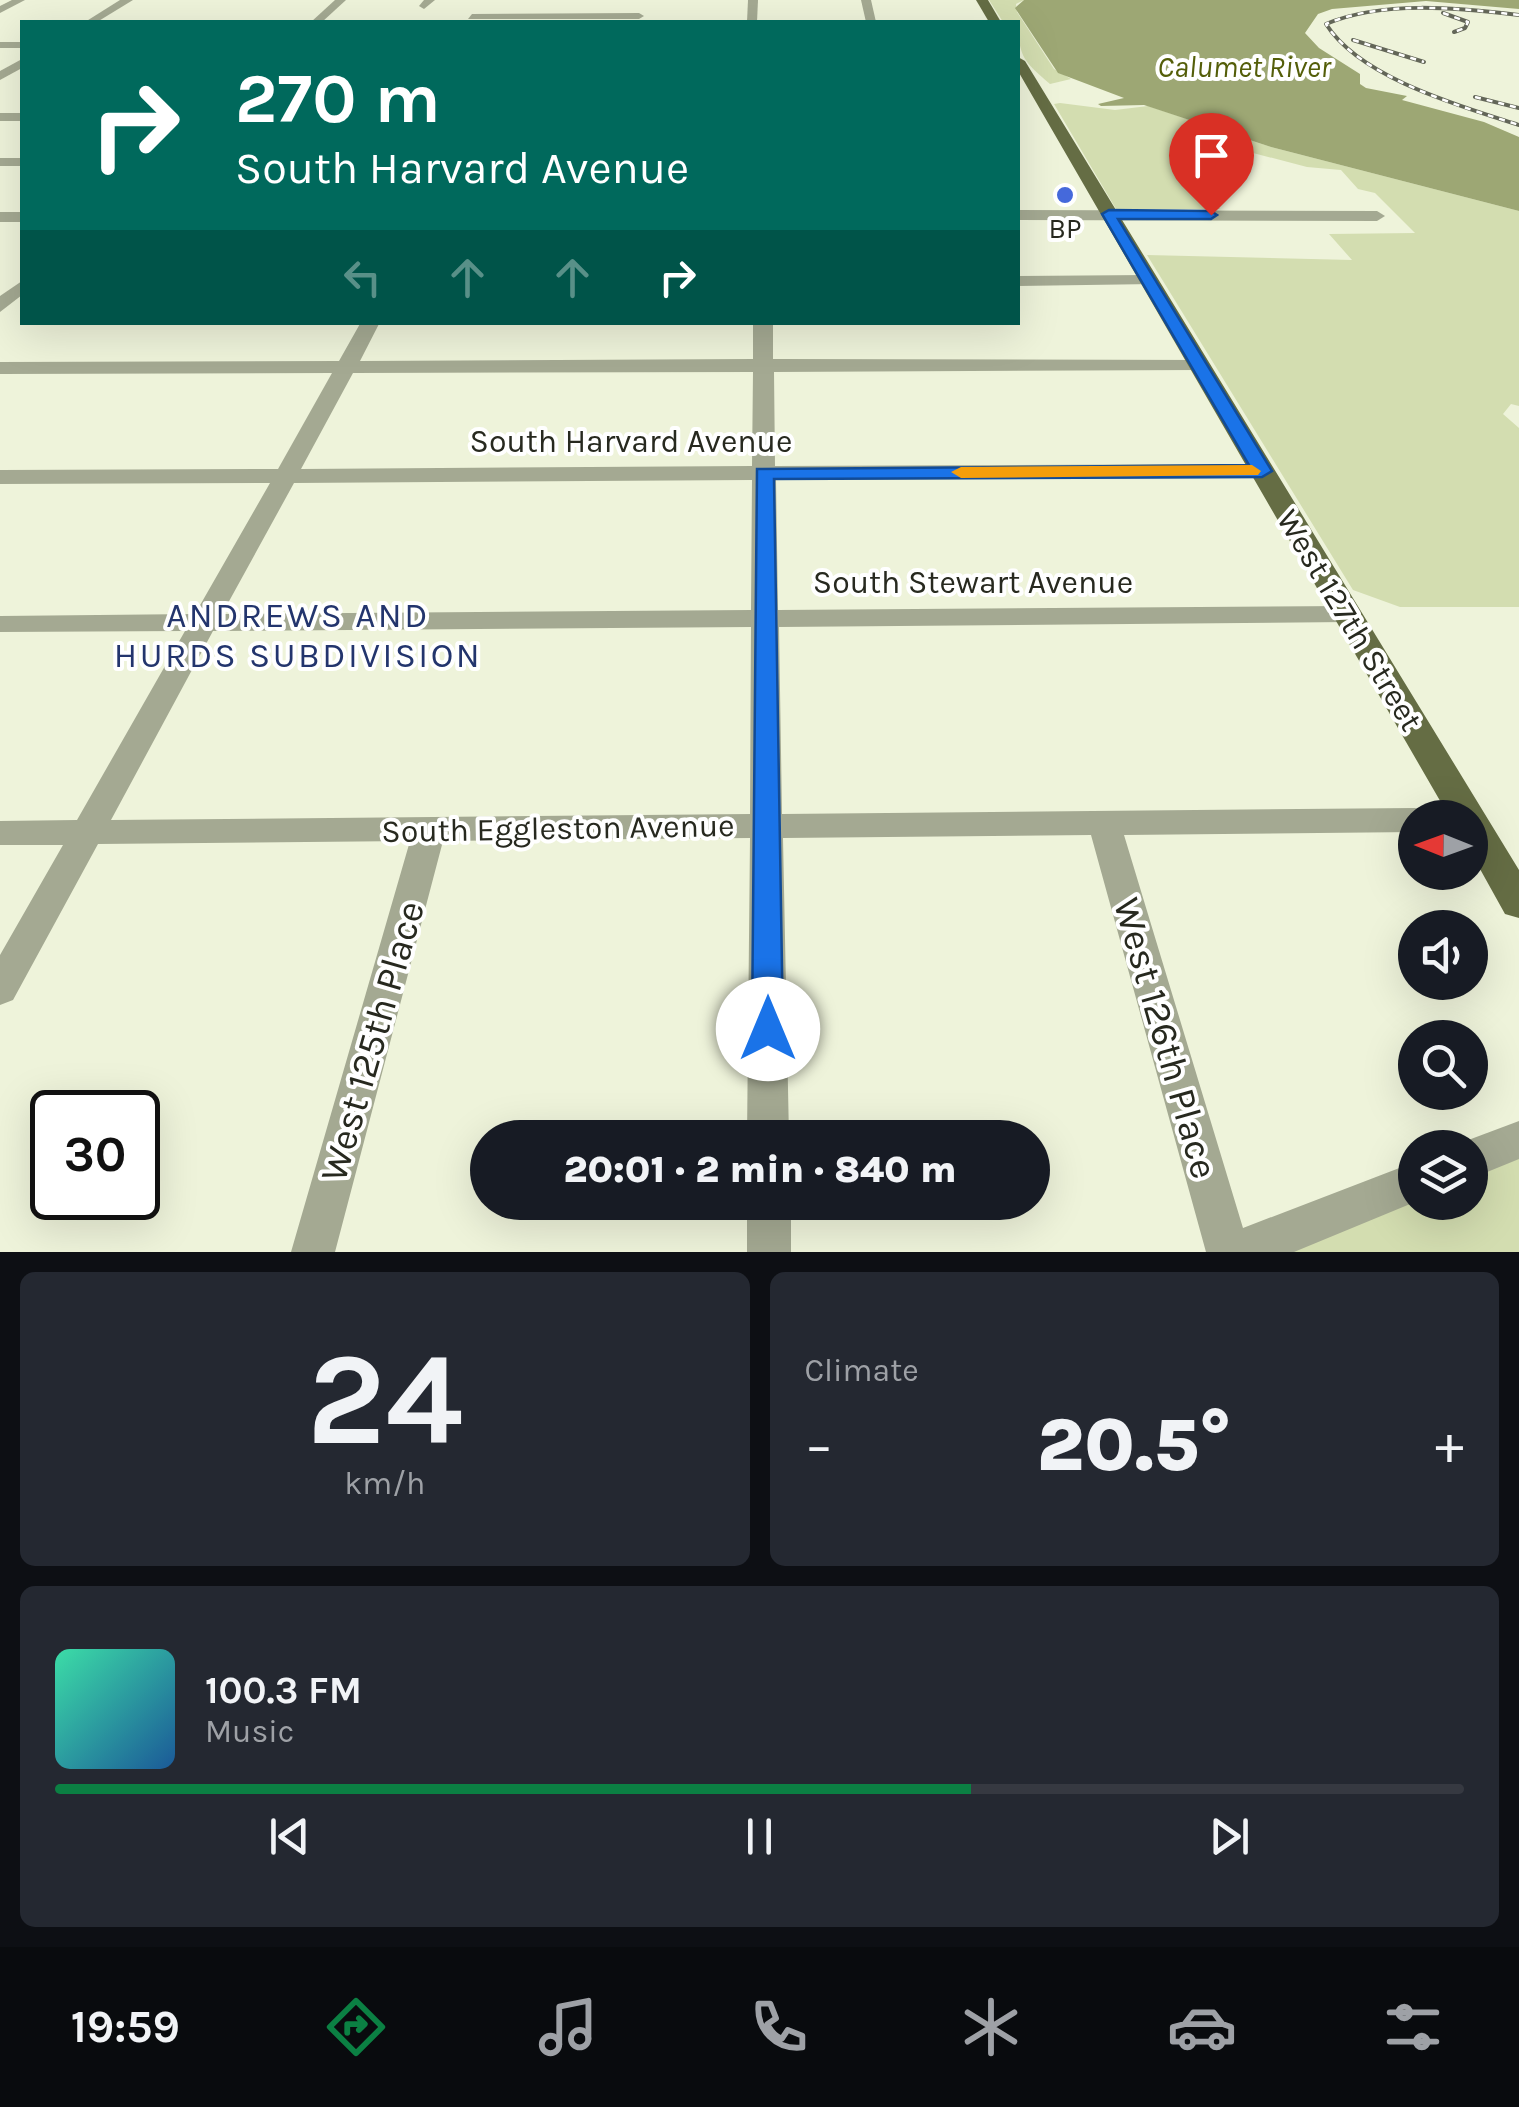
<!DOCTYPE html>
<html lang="en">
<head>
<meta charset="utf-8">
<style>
  body { margin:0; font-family:Karla,sans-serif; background:#242831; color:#f1f3f6; height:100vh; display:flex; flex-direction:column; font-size:38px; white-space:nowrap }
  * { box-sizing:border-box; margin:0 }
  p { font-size:32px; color:#9ea1a6 }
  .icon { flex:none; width:55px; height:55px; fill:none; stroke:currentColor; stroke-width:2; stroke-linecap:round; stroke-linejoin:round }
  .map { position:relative; height:1252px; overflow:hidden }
  .drawer { display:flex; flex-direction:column; gap:20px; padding:20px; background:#0d0f14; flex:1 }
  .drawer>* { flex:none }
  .banner { position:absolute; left:20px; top:20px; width:1000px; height:305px; border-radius:0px; box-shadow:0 10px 40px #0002; background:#00695c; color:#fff; overflow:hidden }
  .needle { width:65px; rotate:271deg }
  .controls { position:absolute; left:1398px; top:800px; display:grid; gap:20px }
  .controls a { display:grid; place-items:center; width:90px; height:90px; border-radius:50%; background:#171b24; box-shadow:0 10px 40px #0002; font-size:50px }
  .speed { position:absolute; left:30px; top:1090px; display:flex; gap:20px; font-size:50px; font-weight:700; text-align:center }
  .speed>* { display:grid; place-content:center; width:130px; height:130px; border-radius:50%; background:#171b24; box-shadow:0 10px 40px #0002; line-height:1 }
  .speed .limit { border:5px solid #111; border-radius:15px; background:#fff; color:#111 }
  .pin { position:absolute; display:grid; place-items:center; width:85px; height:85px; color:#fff; margin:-102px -42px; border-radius:50% 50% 50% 0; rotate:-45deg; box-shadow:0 0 10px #0007 }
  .pin .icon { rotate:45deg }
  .me { position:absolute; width:110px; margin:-55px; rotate:0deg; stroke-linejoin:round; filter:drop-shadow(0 0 8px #0008) }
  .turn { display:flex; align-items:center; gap:35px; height:210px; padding:0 50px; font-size:45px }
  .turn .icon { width:130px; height:130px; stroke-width:2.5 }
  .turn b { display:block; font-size:70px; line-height:85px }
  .lanes { display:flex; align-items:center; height:95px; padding:0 50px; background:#0003; justify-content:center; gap:50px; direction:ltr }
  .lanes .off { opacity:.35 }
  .big { font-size:75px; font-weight:800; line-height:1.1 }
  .drawer .card { flex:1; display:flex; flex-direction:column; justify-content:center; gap:15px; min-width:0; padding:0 35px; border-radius:15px; background:#242831 }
  .drawer .dial { align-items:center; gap:0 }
  .dial b { font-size:130px; line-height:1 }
  .song { display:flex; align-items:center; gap:30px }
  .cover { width:120px; height:120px; border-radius:15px; background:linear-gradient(135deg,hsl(160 70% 55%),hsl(210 70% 35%)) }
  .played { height:10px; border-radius:5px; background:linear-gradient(90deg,#0b8043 65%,#363941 65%) }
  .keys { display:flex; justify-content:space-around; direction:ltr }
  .heat { display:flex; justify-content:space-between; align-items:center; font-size:55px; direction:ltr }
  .drawer .tiles { flex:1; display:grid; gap:20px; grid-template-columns:1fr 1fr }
  .card:last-child { grid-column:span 2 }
  .trip { position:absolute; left:470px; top:1120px; width:580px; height:100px; border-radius:50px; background:#171b24; box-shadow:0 10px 40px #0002; font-weight:800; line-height:100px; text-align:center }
  .tabs { display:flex; height:160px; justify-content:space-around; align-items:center; background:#090b0e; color:#9ea1a6 }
  .tabs .icon { width:70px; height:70px }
  .tabs .selected { color:#0b8043 }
  .tabs b { font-size:45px; color:#f1f3f6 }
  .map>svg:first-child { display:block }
  .green { fill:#d3ddb0 }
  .water { fill:#9da774 }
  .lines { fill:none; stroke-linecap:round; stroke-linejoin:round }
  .minor { fill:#a4a992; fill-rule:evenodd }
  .major { fill:#656d44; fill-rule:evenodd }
  .rail-casing { stroke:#636658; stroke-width:4 }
  .rail { stroke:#fff; stroke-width:2.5; stroke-dasharray:6; stroke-linecap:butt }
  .route { fill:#1a73e8; stroke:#114b97; stroke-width:2.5 }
  .slow { fill:#f59e0b }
  .poi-dot { fill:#4569db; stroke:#fff; stroke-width:4 }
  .labels { text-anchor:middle; stroke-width:8; stroke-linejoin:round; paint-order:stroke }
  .far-poi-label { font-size:28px; fill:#27291f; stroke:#fff }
  .far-water-label { font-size:30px; font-style:italic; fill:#545e09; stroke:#fff }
  .street-label { font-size:32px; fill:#27291f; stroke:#fff }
  .neighbourhood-label { font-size:35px; letter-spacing:2.5px; fill:#23356d; stroke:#fff }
  .near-street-label { font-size:38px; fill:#27291f; stroke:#fff }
</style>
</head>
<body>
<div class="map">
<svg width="1519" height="1252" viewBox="0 0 1519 1252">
  <rect width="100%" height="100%" fill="#eef3da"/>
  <g class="green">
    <path d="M989,0H1024L1016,4L1017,12L1054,69L1071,79L1050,84C1026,63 1018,58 1018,22H1003Z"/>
    <path d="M1060,103L1115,110L1148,106L1271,147L1519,211V406L1511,404L1503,414L1519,428V607H1400L1353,590L1147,255L1352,260L1329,234L1415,233L1375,193L1358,189L1341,170L1307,167L1211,142L1171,143L1220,209H1116L1054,104Z"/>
    <path d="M1519,1155V1252H1282L1415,1198V1202H1470V1175Z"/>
  </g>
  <path class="water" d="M1024,0H1519V9L1426,1L1332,9L1318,14L1305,33L1319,48L1360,74V84L1366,88L1407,96L1402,100L1484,122L1519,137V211L1271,147L1144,105L1101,106L1098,104L1124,98L1058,73L1015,8Z"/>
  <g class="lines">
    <g class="minor">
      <path d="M12,0H25L0,13V6Z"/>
      <path d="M120,0H133L97,22H85Z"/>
      <path d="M335,0H346L322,22H311Z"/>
      <path d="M424,0H435L424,9L419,6Z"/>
      <path d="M748,0H758L757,22H747Z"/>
      <path d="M861,0H871L876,22H866Z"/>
      <path d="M472,14L639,13L644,16L639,19H468Z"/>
      <rect x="0" y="42" width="22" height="6"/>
      <path d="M22,59V68L0,80V71Z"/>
      <rect x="0" y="113" width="22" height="8"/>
      <rect x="0" y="158" width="22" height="8"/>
      <path d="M1018,210L1377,211L1385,216L1377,221L1018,220Z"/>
      <rect x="0" y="212" width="22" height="10"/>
      <path d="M1148,275L1154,276V284L1018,286V276Z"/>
      <path d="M22,281V295L0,312V296Z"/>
      <path d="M361,322H380L360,361L753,359V322H773V359L1205,360V368L1198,370L774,372L775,466L1262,464L1274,471L1262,478L776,480L778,610L1347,606L1361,614L1347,622L779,627L782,814L1415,808L1427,811L1430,818H1415V832L1124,835L1243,1228L1415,1162V1202L1294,1252H1206L1091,835L783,838L789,1138H747L750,838L443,841L335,1252H291L410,841L98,844L13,1000L0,1005V955L63,845H0V821L77,820L185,631L0,632V616L195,614L270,483L0,484V470L278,469L332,373L0,374V362L339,361ZM753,372L752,466L301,469L353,373ZM752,480L751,610L222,614L294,483ZM751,627L750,814L111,820L213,631Z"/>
      <path d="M1519,1121V1159L1470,1179V1148L1455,1145Z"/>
      <rect x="747" y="1202" width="44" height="50"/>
    </g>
    <g class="major">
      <path d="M976,0H988L1001,22H989Z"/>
      <path d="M1018,57L1025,61L1519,870V918L1505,914L1470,851V818H1450L1018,71Z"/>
    </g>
    <defs>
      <g id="rail">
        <path d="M1443,13L1468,22L1465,28L1454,32"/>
        <path d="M1519,15C1458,8 1383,0 1326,24C1360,78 1460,106 1519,125"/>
        <path d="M1353,40L1424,62"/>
        <path d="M1475,97L1519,108"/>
      </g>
    </defs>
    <use href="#rail" class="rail-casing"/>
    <use href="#rail" class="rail"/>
  </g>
  <path class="route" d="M1109,210L1211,211L1217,215L1211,219H1118L1272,471L1262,477L774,479L783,1029L779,1039L768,1043L756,1039L752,1029L757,469L1249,465L1102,214Z"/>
  <path class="slow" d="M1252,465L1261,471L1258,475L961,478L951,472L961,467Z"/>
  <circle class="poi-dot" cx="1065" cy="195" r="10"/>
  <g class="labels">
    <g class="far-poi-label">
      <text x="1065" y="238">BP</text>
    </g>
    <g class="far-water-label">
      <text x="1244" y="77">Calumet River</text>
    </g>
    <g class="street-label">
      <text x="631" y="452">South Harvard Avenue</text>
      <text x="973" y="593">South Stewart Avenue</text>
      <text transform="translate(1350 620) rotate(59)" y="11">West 127th Street</text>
      <text transform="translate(558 828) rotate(-1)" y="11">South Eggleston Avenue</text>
    </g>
    <g class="neighbourhood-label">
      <text x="298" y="627">ANDREWS AND<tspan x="298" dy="40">HURDS SUBDIVISION</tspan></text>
    </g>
    <g class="near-street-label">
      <text transform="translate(1166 1038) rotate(74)" y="13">West 126th Place</text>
      <text transform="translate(372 1041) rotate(-74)" y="13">West 125th Place</text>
    </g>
  </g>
</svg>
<div class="controls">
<a><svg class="needle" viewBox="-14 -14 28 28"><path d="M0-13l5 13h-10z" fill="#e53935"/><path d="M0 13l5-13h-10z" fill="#9ea1a6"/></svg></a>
<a><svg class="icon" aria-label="sound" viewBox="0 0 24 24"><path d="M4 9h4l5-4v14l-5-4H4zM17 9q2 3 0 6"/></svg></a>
<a><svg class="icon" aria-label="search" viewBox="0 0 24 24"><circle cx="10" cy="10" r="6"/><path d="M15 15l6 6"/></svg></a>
<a><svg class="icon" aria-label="layers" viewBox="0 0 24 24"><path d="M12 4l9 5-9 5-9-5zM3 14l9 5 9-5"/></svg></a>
</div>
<div class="speed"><div class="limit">30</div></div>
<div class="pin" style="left:1211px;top:215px;background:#d93025"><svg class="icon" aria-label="arrive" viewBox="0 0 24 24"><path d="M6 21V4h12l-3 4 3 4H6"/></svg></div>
<svg class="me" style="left:768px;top:1029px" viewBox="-20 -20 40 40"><circle r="19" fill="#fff"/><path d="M0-13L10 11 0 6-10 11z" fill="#1a73e8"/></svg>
<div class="trip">20:01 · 2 min · 840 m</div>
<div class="banner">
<div class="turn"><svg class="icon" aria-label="right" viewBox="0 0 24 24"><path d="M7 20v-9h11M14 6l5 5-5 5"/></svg><div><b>270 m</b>South Harvard Avenue</div></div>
<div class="lanes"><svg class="icon off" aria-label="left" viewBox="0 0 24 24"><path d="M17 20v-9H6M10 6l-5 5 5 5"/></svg><svg class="icon off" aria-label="ahead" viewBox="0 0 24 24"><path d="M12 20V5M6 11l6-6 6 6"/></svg><svg class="icon off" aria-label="ahead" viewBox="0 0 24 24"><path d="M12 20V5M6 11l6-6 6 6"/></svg><svg class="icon" aria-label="right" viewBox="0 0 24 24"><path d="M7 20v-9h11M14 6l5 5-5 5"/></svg></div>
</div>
</div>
<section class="drawer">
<div class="tiles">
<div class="card dial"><b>24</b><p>km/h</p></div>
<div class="card"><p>Climate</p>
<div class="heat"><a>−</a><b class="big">20.5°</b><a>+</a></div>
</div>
<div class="card">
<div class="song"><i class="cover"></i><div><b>100.3 FM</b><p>Music</p></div></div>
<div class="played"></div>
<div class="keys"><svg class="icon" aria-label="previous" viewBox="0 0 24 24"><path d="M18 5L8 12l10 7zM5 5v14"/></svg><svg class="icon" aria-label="pause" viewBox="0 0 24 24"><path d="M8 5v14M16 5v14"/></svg><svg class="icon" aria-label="next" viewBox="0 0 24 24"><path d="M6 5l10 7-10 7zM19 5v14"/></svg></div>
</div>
</div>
</section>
<nav class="tabs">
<b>19:59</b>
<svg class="icon selected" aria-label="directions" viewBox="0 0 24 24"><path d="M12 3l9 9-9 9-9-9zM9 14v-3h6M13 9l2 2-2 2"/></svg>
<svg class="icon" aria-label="music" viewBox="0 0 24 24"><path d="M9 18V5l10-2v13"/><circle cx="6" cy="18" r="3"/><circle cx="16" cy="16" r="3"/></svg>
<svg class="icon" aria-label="phone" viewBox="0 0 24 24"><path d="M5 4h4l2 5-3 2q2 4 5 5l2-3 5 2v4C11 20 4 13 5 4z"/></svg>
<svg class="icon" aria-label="climate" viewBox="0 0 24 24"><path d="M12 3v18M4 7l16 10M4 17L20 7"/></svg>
<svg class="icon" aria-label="car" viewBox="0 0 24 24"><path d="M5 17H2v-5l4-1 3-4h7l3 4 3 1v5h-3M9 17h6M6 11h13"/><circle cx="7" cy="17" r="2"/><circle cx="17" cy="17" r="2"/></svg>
<svg class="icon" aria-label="filters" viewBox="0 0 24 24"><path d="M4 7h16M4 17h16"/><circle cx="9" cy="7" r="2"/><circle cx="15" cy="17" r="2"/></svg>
</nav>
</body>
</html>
